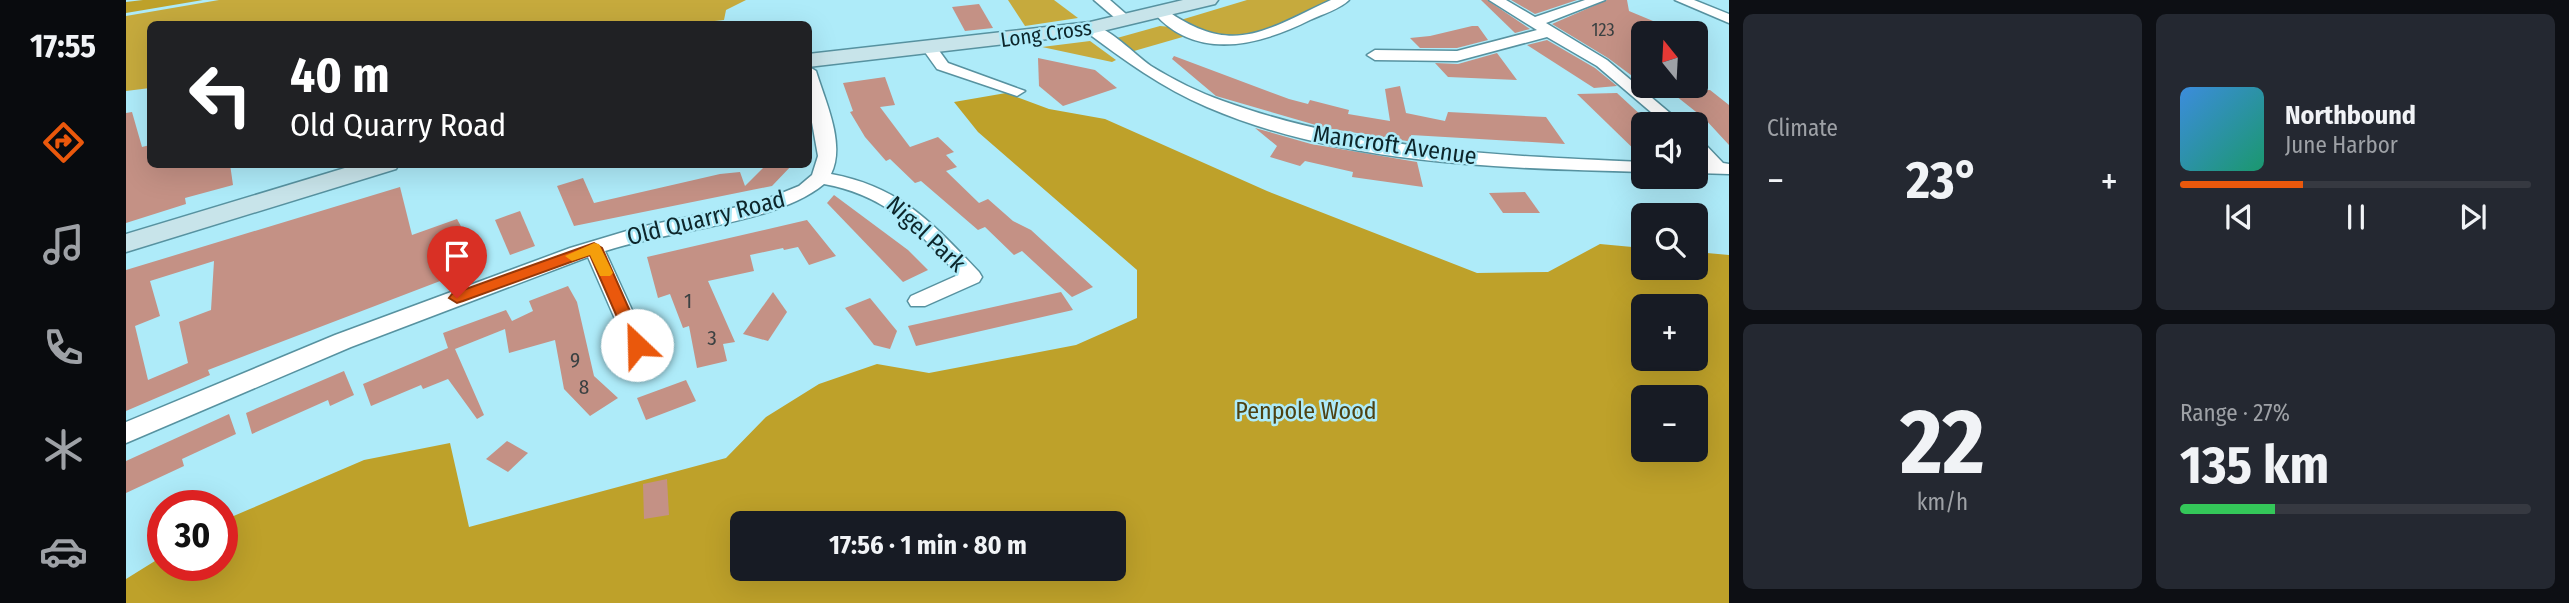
<!DOCTYPE html>
<html lang="en">
<head>
<meta charset="utf-8">
<style>
  body { margin:0; font-family:"Fira Sans Condensed",sans-serif; background:#242831; color:#f1f3f6; height:100vh; display:flex; flex-direction:column; font-size:26px; white-space:nowrap }
  * { box-sizing:border-box; margin:0 }
  p { font-size:23px; color:#9ea1a6 }
  .icon { flex:none; width:38px; height:38px; fill:none; stroke:currentColor; stroke-width:2; stroke-linecap:round; stroke-linejoin:round }
  .map { position:relative; flex:1; overflow:hidden }
  .side { display:flex; flex-direction:column; gap:14px; padding:14px; background:#0d0f14; width:840px }
  .side>* { flex:none }
  .guide { position:absolute; left:21px; top:21px; width:665px; height:147px; border-radius:10px; box-shadow:0 7px 28px #0002; background:#202124; color:#fff; overflow:hidden }
  .needle { width:46px; rotate:342deg }
  .fabs { position:absolute; left:1505px; top:21px; display:grid; gap:14px }
  .fabs a { display:grid; place-items:center; width:77px; height:77px; border-radius:10px; background:#171b24; box-shadow:0 7px 28px #0002; font-size:35px }
  .speed { position:absolute; left:21px; top:490px; display:flex; gap:14px; font-size:35px; font-weight:700; text-align:center }
  .speed>* { display:grid; place-content:center; width:91px; height:91px; border-radius:50%; background:#171b24; box-shadow:0 7px 28px #0002; line-height:1 }
  .speed .limit { border:10px solid #d22; background:#fff; color:#111 }
  .pin { position:absolute; display:grid; place-items:center; width:60px; height:60px; color:#fff; margin:-72px -30px; border-radius:50% 50% 50% 0; rotate:-45deg; box-shadow:0 0 7px #0007 }
  .pin .icon { rotate:45deg }
  .me { position:absolute; width:77px; margin:-38px; rotate:336deg; stroke-linejoin:round; filter:drop-shadow(0 0 5px #0008) }
  .turn { display:flex; align-items:center; gap:24px; height:147px; padding:0 28px; font-size:32px }
  .turn .icon { width:91px; height:91px; stroke-width:2.5 }
  .turn b { display:block; font-size:49px; line-height:60px }
  .big { font-size:52px; font-weight:700; line-height:1.1 }
  .side .card { flex:1; display:flex; flex-direction:column; justify-content:center; gap:10px; min-width:0; padding:0 24px; border-radius:10px; background:#242831 }
  .side .dial { align-items:center; gap:0 }
  .dial b { font-size:91px; line-height:1 }
  .song { display:flex; align-items:center; gap:21px }
  .cover { width:84px; height:84px; border-radius:10px; background:linear-gradient(135deg,hsl(210 70% 55%),hsl(160 70% 35%)) }
  .played { height:7px; border-radius:4px; background:linear-gradient(90deg,#ea580c 35%,#363941 35%) }
  .keys { display:flex; justify-content:space-around; direction:ltr }
  .heat { display:flex; justify-content:space-between; align-items:center; font-size:38px; direction:ltr }
  .charge { height:10px; border-radius:5px; background:linear-gradient(90deg,#34c759 27%,#363941 0) }
  .side .tiles { flex:1; display:grid; gap:14px; grid-template-columns:repeat(2,1fr) }
  .trip { position:absolute; left:604px; top:511px; width:396px; height:70px; border-radius:10px; background:#171b24; box-shadow:0 7px 28px #0002; font-weight:700; line-height:70px; text-align:center }
  main { display:flex; flex:1; min-height:0 }
  .tabs { display:flex; flex-direction:column; width:126px; justify-content:space-around; align-items:center; background:#090b0e; color:#9ea1a6 }
  .tabs .icon { width:49px; height:49px }
  .tabs .selected { color:#ea580c }
  .tabs b { font-size:32px; color:#f1f3f6 }
  .map>svg:first-child { display:block }
  .green { fill:#c6aa3d }
  .forest { fill:#bea12a; fill-rule:evenodd }
  .building { fill:#c49185; fill-rule:evenodd }
  .lines { fill:none; stroke-linecap:round; stroke-linejoin:round }
  .street-casing { stroke:#5792a0; stroke-width:3 }
  .secondary-casing { stroke:#5792a0; stroke-width:3 }
  .street { fill:#fff; fill-rule:evenodd }
  .secondary { fill:#c8e4ea; fill-rule:evenodd }
  .route { fill:#ea580c; stroke:#983908; stroke-width:2 }
  .slow { fill:#f59e0b }
  .labels { text-anchor:middle; stroke-width:5; stroke-linejoin:round; paint-order:stroke }
  .far-number-label { font-size:18px; fill:#3b4142 }
  .far-street-label { font-size:21px; fill:#0d262b; stroke:#aeebf9 }
  .number-label { font-size:21px; fill:#3b4142 }
  .street-label { font-size:24px; fill:#0d262b; stroke:#aeebf9 }
  .park-label { font-size:24px; fill:#4e4213; stroke:#aeebf9 }
</style>
</head>
<body>
<main>
<nav class="tabs">
<b>17:55</b>
<svg class="icon selected" aria-label="directions" viewBox="0 0 24 24"><path d="M12 3l9 9-9 9-9-9zM9 14v-3h6M13 9l2 2-2 2"/></svg>
<svg class="icon" aria-label="music" viewBox="0 0 24 24"><path d="M9 18V5l10-2v13"/><circle cx="6" cy="18" r="3"/><circle cx="16" cy="16" r="3"/></svg>
<svg class="icon" aria-label="phone" viewBox="0 0 24 24"><path d="M5 4h4l2 5-3 2q2 4 5 5l2-3 5 2v4C11 20 4 13 5 4z"/></svg>
<svg class="icon" aria-label="climate" viewBox="0 0 24 24"><path d="M12 3v18M4 7l16 10M4 17L20 7"/></svg>
<svg class="icon" aria-label="car" viewBox="0 0 24 24"><path d="M5 17H2v-5l4-1 3-4h7l3 4 3 1v5h-3M9 17h6M6 11h13"/><circle cx="7" cy="17" r="2"/><circle cx="17" cy="17" r="2"/></svg>
</nav>
<div class="map">
<svg width="1603" height="603" viewBox="0 0 1603 603">
  <rect width="100%" height="100%" fill="#aeebf9"/>
  <g class="green">
    <path d="M93,0H620L600,10L598,20L561,24H24V88L0,91V16Z"/>
    <path d="M882,0H928L952,18L899,26Z"/>
    <path d="M1121,0H1208L1123,37L1098,40L1048,22Z"/>
    <path d="M1034,26L1045,27L1060,36L1008,51L991,38Z"/>
    <path d="M964,41L990,60L986,62L916,47Z"/>
  </g>
  <g class="forest">
    <path d="M17,0H77L0,13V2Z"/>
    <path d="M880,93L923,109L979,119L1141,191L1351,273L1422,272L1474,244L1517,248V268H1570V252L1603,255V603H0V579L37,556V565H96V521L238,460L324,443L343,527L600,458L640,417L693,384L751,364L803,373L950,345L1011,318V270L852,132L828,102ZM1517,306H1570V359H1517ZM1517,397H1570V450H1517ZM616,523H987V569H616Z"/>
  </g>
  <g class="building">
    <path d="M1355,0H1361L1404,29L1389,33Z"/>
    <path d="M1385,0H1451L1409,14Z"/>
    <path d="M1481,0H1501L1503,11L1539,26L1517,33V84L1482,58L1426,24Z"/>
    <path d="M853,4L867,28L839,31L826,7Z"/>
    <path d="M1346,26H1352L1362,40L1331,48H1294L1284,38L1304,36Z"/>
    <path d="M1421,40L1469,68L1491,86L1468,88L1401,45Z"/>
    <path d="M1371,53L1391,80L1322,77L1309,63L1332,64Z"/>
    <path d="M1048,56L1163,99L1182,104L1184,100L1223,110L1222,114L1264,121L1259,89L1274,86L1280,113L1319,121L1322,112L1420,117L1439,144L1285,135L1287,142L1200,128L1090,96L1046,59Z"/>
    <path d="M912,58L969,70L991,88L937,106L913,86Z"/>
    <path d="M759,77L769,105L754,107L784,147L812,137L828,152L820,155L831,167L820,171L853,203L862,199L887,221L905,230L967,287L946,297L896,251L888,255L859,227L852,230L795,181L789,183L764,159L760,161L739,137L724,112L727,111L717,83Z"/>
    <path d="M1584,90L1603,105V145L1579,119L1545,92Z"/>
    <path d="M1491,93L1517,117V158L1451,94Z"/>
    <path d="M6,112L16,147L24,145V164H104L107,185L59,198L60,204L0,223V113Z"/>
    <path d="M1129,128L1185,144L1291,162L1297,187L1226,177L1227,172L1179,161L1174,166L1144,157L1151,146Z"/>
    <path d="M641,164H667L646,186L448,226L431,186L457,178L468,203L594,174L614,172L619,186Z"/>
    <path d="M274,187L286,235L331,219L356,265L82,370L84,375L0,411V270ZM88,261L85,310L53,322L62,363L22,380L9,326L34,316L24,281Z"/>
    <path d="M1399,192L1414,213H1377L1363,193Z"/>
    <path d="M708,195L782,250L802,270L777,282L701,203Z"/>
    <path d="M394,211L409,246L384,255L369,220Z"/>
    <path d="M681,220L710,256L683,265L672,247L658,250L657,248L624,255L628,271L582,281L609,342L597,344L601,361L571,368L563,326L557,328L544,294L532,298L521,257Z"/>
    <path d="M442,286L451,302L468,376L492,398L464,416L438,389L429,340L383,353L379,329L329,349L358,415L351,419L322,379L297,389L295,385L245,406L237,384L322,348L317,333L380,310L386,321L407,311L403,301Z"/>
    <path d="M647,292L661,312L642,341L617,334Z"/>
    <path d="M935,292L947,310L790,346L782,326Z"/>
    <path d="M744,298L771,331L764,349L748,345L719,308Z"/>
    <path d="M218,371L228,395L204,406L202,400L126,434L120,413Z"/>
    <path d="M560,380L570,401L520,420L511,398Z"/>
    <path d="M103,414L110,434L56,459L58,466L0,493V461Z"/>
    <path d="M381,441L402,453L382,472L360,459Z"/>
    <path d="M541,479L543,515L518,519L517,484Z"/>
  </g>
  <g class="lines">
    <defs>
      <g id="street">
        <path d="M968,0H984L1008,21L996,24Z"/>
        <path d="M1205,0H1223C1214,9 1197,14 1184,20C1134,45 1071,62 1028,13L1040,10C1107,57 1138,31 1205,0Z"/>
        <path d="M1363,0H1380L1409,17L1459,0H1479L1420,23L1481,60L1557,124H1539L1471,66L1421,37L1331,61L1249,60L1241,55L1249,50L1331,51L1411,30Z"/>
        <path d="M1549,0H1568L1603,14V23Z"/>
        <path d="M964,24C985,29 1007,53 1025,66C1046,79 1074,93 1097,101C1233,150 1374,156 1517,162V172C1373,168 1216,165 1081,107C1036,88 998,60 959,31L957,28Z"/>
        <path d="M804,43L809,45L822,63L899,91L891,96L811,69L796,48Z"/>
        <path d="M682,66L690,71C699,101 720,144 705,174C775,187 806,223 853,272L856,277L853,282L799,306H785L782,301L785,296L832,275C790,229 762,196 698,184C650,224 542,230 479,251L522,345L519,351H503L462,257L225,347L0,443V422L209,335L444,248L514,227L631,203L673,186L686,175L692,156L682,100Z"/>
        <path d="M1570,140L1576,141L1597,163L1603,164V174L1570,173V163H1577L1570,155Z"/>
      </g>
      <g id="secondary">
        <path d="M1057,0H1092L1089,4L964,34L682,67V54L964,22Z"/>
        <path d="M232,164H273L270,169L0,252V234Z"/>
      </g>
    </defs>
    <use href="#street" class="street-casing"/>
    <use href="#secondary" class="secondary-casing"/>
    <use href="#street" class="street"/>
    <use href="#secondary" class="secondary"/>
  </g>
  <path class="route" d="M468,243L476,248L519,345L517,349H505L464,255L337,301L331,303L323,298L326,294Z"/>
  <path class="slow" d="M468,243L473,244L487,273L484,276H474L464,255L446,261L439,256Z"/>
  <g class="labels">
    <g class="far-number-label">
      <text x="1477" y="36">123</text>
    </g>
    <g class="far-street-label">
      <text transform="translate(920 34) rotate(-8)" y="7">Long Cross</text>
    </g>
    <g class="number-label">
      <text x="562" y="308">1</text>
      <text x="586" y="345">3</text>
      <text x="449" y="367">9</text>
      <text x="458" y="394">8</text>
    </g>
    <g class="street-label">
      <text transform="translate(1269 145) rotate(8)" y="8">Mancroft Avenue</text>
      <text transform="translate(580 218) rotate(-14)" y="8">Old Quarry Road</text>
      <text transform="translate(800 234) rotate(43)" y="8">Nigel Park</text>
    </g>
    <g class="park-label">
      <text x="1180" y="419">Penpole Wood</text>
    </g>
  </g>
</svg>
<div class="fabs">
<a><svg class="needle" viewBox="-14 -14 28 28"><path d="M0-13l5 13h-10z" fill="#e53935"/><path d="M0 13l5-13h-10z" fill="#9ea1a6"/></svg></a>
<a><svg class="icon" aria-label="sound" viewBox="0 0 24 24"><path d="M4 9h4l5-4v14l-5-4H4zM17 9q2 3 0 6"/></svg></a>
<a><svg class="icon" aria-label="search" viewBox="0 0 24 24"><circle cx="10" cy="10" r="6"/><path d="M15 15l6 6"/></svg></a>
<a>+</a>
<a>−</a>
</div>
<div class="speed"><div class="limit">30</div></div>
<div class="pin" style="left:331px;top:298px;background:#d93025"><svg class="icon" aria-label="arrive" viewBox="0 0 24 24"><path d="M6 21V4h12l-3 4 3 4H6"/></svg></div>
<svg class="me" style="left:511px;top:345px" viewBox="-20 -20 40 40"><circle r="19" fill="#fff"/><path d="M0-13L10 11 0 6-10 11z" fill="#ea580c"/></svg>
<div class="trip">17:56 · 1 min · 80 m</div>
<div class="guide">
<div class="turn"><svg class="icon" aria-label="left" viewBox="0 0 24 24"><path d="M17 20v-9H6M10 6l-5 5 5 5"/></svg><div><b>40 m</b>Old Quarry Road</div></div>
</div>
</div>
<section class="side">
<div class="tiles">
<div class="card"><p>Climate</p>
<div class="heat"><a>−</a><b class="big">23°</b><a>+</a></div>
</div>
<div class="card">
<div class="song"><i class="cover"></i><div><b>Northbound</b><p>June Harbor</p></div></div>
<div class="played"></div>
<div class="keys"><svg class="icon" aria-label="previous" viewBox="0 0 24 24"><path d="M18 5L8 12l10 7zM5 5v14"/></svg><svg class="icon" aria-label="pause" viewBox="0 0 24 24"><path d="M8 5v14M16 5v14"/></svg><svg class="icon" aria-label="next" viewBox="0 0 24 24"><path d="M6 5l10 7-10 7zM19 5v14"/></svg></div>
</div>
<div class="card dial"><b>22</b><p>km/h</p></div>
<div class="card"><p>Range · 27%</p><b class="big">135 km</b><div class="charge"></div></div>
</div>
</section>
</main>
</body>
</html>
